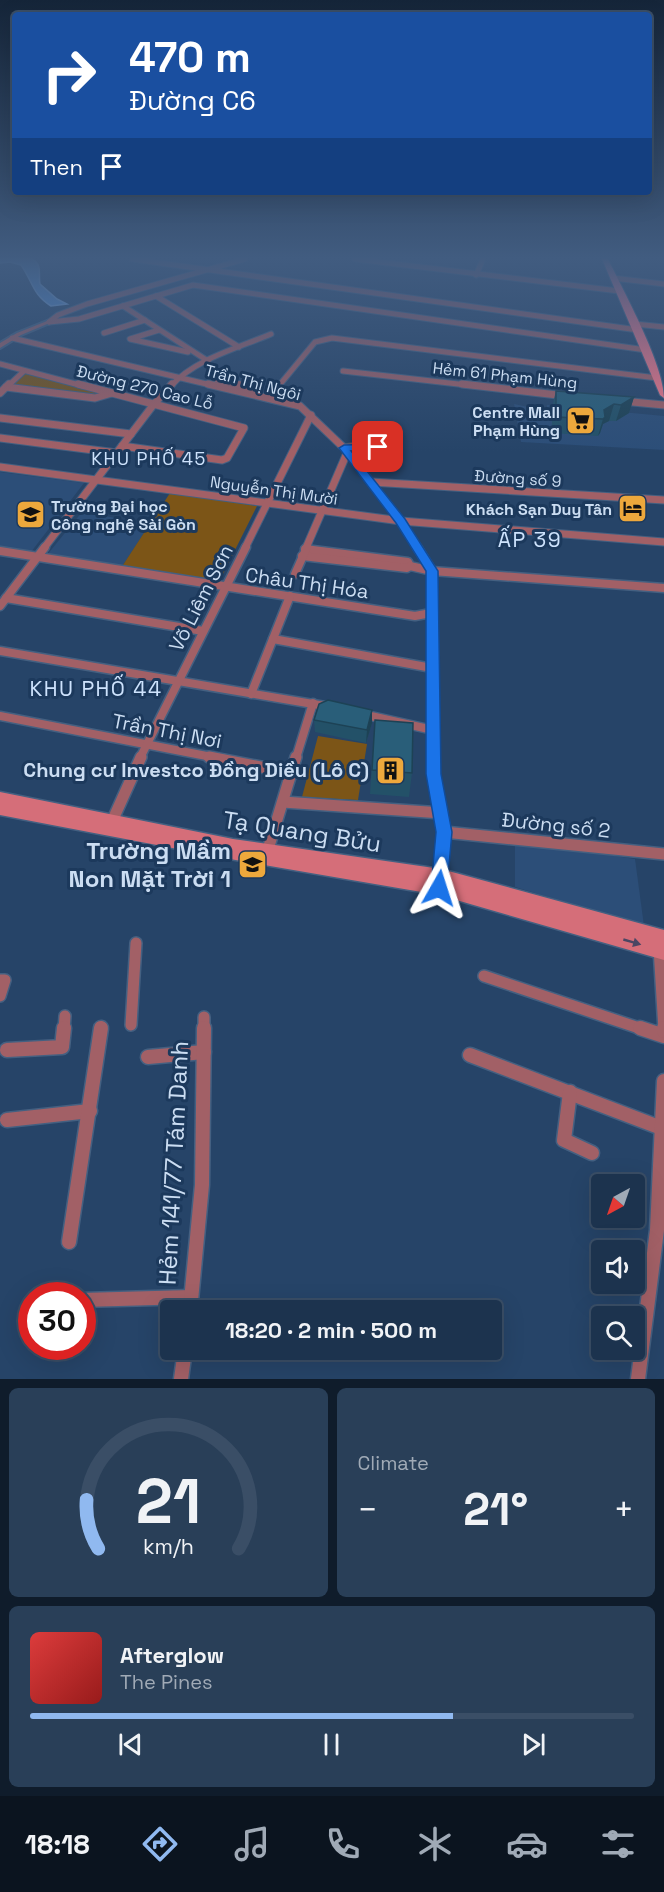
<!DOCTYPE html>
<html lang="en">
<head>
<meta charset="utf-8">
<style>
  body { margin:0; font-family:"Space Grotesk",sans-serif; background:#293f58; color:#f1f3f6; height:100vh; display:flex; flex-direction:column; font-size:22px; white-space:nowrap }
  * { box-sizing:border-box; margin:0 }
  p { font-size:20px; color:#a0aab6 }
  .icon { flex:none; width:33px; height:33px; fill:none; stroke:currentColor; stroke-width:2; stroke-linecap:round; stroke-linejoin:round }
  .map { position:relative; height:1379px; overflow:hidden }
  .side { display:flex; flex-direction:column; gap:9px; padding:9px; background:#0f1c2b; flex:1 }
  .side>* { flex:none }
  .guide { position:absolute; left:12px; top:12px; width:640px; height:183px; border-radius:6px; box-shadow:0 6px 24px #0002,0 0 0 2px #3a4e66; background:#1a4fa0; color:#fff; overflow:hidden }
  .needle { width:39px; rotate:220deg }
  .buttons { position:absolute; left:591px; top:1174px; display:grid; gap:12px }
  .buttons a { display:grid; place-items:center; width:54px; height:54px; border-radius:6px; background:#1c334e; box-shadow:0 6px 24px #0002,0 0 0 2px #3a4e66; font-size:30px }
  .speed { position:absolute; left:18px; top:1282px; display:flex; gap:12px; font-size:30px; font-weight:700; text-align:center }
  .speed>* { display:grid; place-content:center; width:78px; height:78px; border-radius:50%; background:#1c334e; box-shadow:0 6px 24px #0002,0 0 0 2px #3a4e66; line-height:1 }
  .speed .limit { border:9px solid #d22; background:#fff; color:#111 }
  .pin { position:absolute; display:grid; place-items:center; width:51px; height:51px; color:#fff; margin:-26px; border-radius:12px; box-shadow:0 3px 9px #0006 }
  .me { position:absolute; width:66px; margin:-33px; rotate:6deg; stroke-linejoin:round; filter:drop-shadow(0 0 4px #0008) }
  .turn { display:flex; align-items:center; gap:21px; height:126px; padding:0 18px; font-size:27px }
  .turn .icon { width:78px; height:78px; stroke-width:2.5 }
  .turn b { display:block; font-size:42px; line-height:51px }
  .then { display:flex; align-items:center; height:57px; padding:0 18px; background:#0003; gap:12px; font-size:22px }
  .big { font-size:45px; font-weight:700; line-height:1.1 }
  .side .widget { flex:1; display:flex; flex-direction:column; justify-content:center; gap:9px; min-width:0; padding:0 21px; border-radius:9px; background:#293f58 }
  .side .dial { align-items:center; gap:0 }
  .dial svg { height:156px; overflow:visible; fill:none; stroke:#3a4e66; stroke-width:7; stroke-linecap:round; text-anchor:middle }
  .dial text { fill:#f1f3f6; stroke:none }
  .song { display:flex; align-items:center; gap:18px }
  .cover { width:72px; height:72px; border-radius:9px; background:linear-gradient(135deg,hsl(0 70% 55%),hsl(0 70% 35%)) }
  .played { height:6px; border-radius:3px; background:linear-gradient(90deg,#90b9f0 70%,#3a4e66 70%) }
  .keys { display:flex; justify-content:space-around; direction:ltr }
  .heat { display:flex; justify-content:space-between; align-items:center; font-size:33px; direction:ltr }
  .side .tiles { flex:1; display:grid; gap:9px; grid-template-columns:1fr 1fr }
  .widget:last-child { grid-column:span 2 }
  .trip { position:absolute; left:160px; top:1300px; width:342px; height:60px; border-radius:6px; background:#1c334e; box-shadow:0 6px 24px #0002,0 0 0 2px #3a4e66; font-weight:700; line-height:60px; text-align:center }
  .tab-bar { display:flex; height:96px; justify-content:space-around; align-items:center; background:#0b141f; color:#a0aab6 }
  .tab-bar .icon { width:42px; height:42px }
  .tab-bar .active { color:#90b9f0 }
  .tab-bar b { font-size:27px; color:#f1f3f6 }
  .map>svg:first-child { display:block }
  .built { fill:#2c4e78 }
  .green { fill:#7c5517 }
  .water { fill:#5a99e5; stroke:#7cade9; stroke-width:1.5 }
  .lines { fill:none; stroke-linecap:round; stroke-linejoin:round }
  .minor-far4-casing { stroke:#446081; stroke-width:7 }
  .minor-far3-casing { stroke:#446081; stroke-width:9 }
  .minor-far2-casing { stroke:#446081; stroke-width:11 }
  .minor-far1-casing { stroke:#446081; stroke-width:14 }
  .minor-casing { stroke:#446081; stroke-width:17 }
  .tertiary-casing { stroke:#446081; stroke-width:4 }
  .secondary-casing { stroke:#446081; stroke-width:3 }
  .primary-casing { stroke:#446081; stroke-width:2 }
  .minor-far4 { stroke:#a26066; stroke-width:5 }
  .minor-far3 { stroke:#a26066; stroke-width:7 }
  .minor-far2 { stroke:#a26066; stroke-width:8 }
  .minor-far1 { stroke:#a26066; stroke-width:11 }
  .minor { stroke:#a26066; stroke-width:14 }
  .tertiary { fill:#a26066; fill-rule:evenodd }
  .secondary { fill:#d56e79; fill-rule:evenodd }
  .primary { fill:#fb7788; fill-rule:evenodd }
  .wall { fill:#235168 }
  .shaded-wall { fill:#1d4255 }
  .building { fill:#295e79; stroke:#1d4255; stroke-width:1.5 }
  .oneway { fill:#4a4663 }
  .route { fill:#1a73e8; stroke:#114b97; stroke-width:1.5 }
  .labels { text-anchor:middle; stroke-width:6; stroke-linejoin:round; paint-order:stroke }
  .far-street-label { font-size:16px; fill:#cbddf2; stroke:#1c395c }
  .far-poi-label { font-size:16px; font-weight:bold; fill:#cbddf2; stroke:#1c395c; text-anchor:end }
  .far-neighbourhood-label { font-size:18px; letter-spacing:1.5px; fill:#cee3fd; stroke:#1c395c }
  .street-label { font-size:20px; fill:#cbddf2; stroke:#1c395c }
  .poi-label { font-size:20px; font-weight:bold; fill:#cbddf2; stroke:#1c395c; text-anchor:end }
  .neighbourhood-label { font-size:21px; letter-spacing:1.5px; fill:#cee3fd; stroke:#1c395c }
  .near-street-label { font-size:24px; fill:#cbddf2; stroke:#1c395c }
  .near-poi-label { font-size:24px; font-weight:bold; fill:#cbddf2; stroke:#1c395c; text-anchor:end }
</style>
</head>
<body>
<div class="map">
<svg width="664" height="1379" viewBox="0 0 664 1379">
  <rect width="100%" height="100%" fill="#264468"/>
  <g class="built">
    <path d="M514,404L547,411V405L664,416V450L521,442Z"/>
    <path d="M0,472L84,483L31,552L0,547Z"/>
    <path d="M82,512L150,524L121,568L47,555Z"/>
    <path d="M515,841L635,859L644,926L515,887Z"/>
  </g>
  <g class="green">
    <path d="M22,374H29L101,392L100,395L10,385Z"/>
    <path d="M170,493L257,506L218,584L121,568Z"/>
    <path d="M318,736L367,744L358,800L302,797Z"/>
  </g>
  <path class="water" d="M0,259H32C43,265 38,274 40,284L57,299L67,304L51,306C32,294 33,282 21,265L10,262L0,263Z"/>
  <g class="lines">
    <defs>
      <g id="minor-far4">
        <path d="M132,259L638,330"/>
        <path d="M355,259L619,291"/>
        <path d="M476,275L483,259"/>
        <path d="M613,278L664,284"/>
        <path d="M156,296L239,347"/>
        <path d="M123,306L208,361"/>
        <path d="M49,322L79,319L193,285L646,350"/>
        <path d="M49,322L58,315L87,304L245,259"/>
        <path d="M635,324L664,327"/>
        <path d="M159,330L130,339L188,352"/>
        <path d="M104,333L145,320"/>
        <path d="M12,338L215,386"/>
        <path d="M0,364L83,386"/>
        <path d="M343,371L476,386"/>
        <path d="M217,380L243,386"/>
        <path d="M282,382L315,342L332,338L657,378"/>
        <path d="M8,386L24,371"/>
        <path d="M171,386C195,359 238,348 271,334"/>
      </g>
      <g id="minor-far3">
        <path d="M78,384L244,428L227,458L222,460L122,446"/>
        <path d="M208,384L300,406L344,448L401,521L418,548"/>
        <path d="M236,384L257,389"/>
        <path d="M462,384L566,396"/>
        <path d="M6,387L95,398L112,393"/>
        <path d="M0,393L9,384"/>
        <path d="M622,401L664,405"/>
        <path d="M0,418L131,434"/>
        <path d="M0,438L117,453"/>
        <path d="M344,448L358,446L397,448"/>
        <path d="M0,467L401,521L664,542"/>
        <path d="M371,482L664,500"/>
        <path d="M44,548L154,404L172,384"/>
        <path d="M245,548L311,415"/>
        <path d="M306,548L347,453"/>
      </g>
      <g id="minor-far2">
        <path d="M417,547L432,571L434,758"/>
        <path d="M305,549L408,562L410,566L432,571L664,588"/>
        <path d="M0,551L415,616L431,613"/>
        <path d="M302,556L407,568L410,566"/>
        <path d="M295,574L307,547"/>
        <path d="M6,598L203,631"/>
        <path d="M0,606L45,547"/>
        <path d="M273,639L432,668"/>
        <path d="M0,651L331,707"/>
        <path d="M251,694L290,596"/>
        <path d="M362,714L433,730"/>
        <path d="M0,716L217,758"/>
        <path d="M140,758L246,547"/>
        <path d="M296,758L313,703"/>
      </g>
      <g id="minor-far1">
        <path d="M209,757L292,773"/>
        <path d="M434,757V774L444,832L440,881"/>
        <path d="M283,802L442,813"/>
        <path d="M110,826L141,757"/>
        <path d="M444,832L664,854"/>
        <path d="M266,856L296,757"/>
        <path d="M659,948L664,1030"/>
        <path d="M484,976L645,1030"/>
        <path d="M0,980H5L0,996"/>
        <path d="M131,1025L136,943"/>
        <path d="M64,1030L65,1016"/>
        <path d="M204,1030V1017"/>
      </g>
      <g id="minor">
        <path d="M640,1028L664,1036"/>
        <path d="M664,1028V1031"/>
        <path d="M7,1050L62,1047L64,1028"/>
        <path d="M470,1055L664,1129"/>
        <path d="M148,1057L204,1052"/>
        <path d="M570,1092L564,1140L592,1153"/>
        <path d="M7,1120L90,1111"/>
        <path d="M69,1242L101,1028"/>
        <path d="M82,1300L191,1297"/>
        <path d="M190,1311L202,1185L204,1028"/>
        <path d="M181,1379L185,1350"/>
        <path d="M638,1379L657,1230L664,1081"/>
      </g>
      <path id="tertiary" d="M47,321L52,322L21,335L0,348V343L17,333Z"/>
      <path id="secondary" d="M0,792L233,839L441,869L664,930V960L439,895L230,859L0,815Z"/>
      <path id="primary" d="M602,259H608C624,292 664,365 664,398L660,395Z"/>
    </defs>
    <use href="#minor-far4" class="minor-far4-casing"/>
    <use href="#minor-far3" class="minor-far3-casing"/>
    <use href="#minor-far2" class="minor-far2-casing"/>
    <use href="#minor-far1" class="minor-far1-casing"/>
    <use href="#minor" class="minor-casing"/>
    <use href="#tertiary" class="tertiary-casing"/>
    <use href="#secondary" class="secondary-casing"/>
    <use href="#primary" class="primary-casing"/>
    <use href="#minor-far4" class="minor-far4"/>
    <use href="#minor-far3" class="minor-far3"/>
    <use href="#minor-far2" class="minor-far2"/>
    <use href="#minor-far1" class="minor-far1"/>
    <use href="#minor" class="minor"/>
    <use href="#tertiary" class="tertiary"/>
    <use href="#secondary" class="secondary"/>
    <use href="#primary" class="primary"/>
  </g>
  <g class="wall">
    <path d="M556,391L634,397L629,413L616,421H609L603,424L600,433L598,436L552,433V407Z"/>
    <path d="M372,710V723L366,743L315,732L314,720Z"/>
    <path d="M375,720L412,773L409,797L370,794Z"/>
  </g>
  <g class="shaded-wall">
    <path d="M634,397L629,413L616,421L621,405Z"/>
    <path d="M614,404L609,421L603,424L600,433L598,436L603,419L604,410Z"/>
    <path d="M372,710V723L366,743L367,730Z"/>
  </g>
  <g class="building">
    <path d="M556,391L634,397L621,405L614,404L604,410L605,417L603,419L556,417Z"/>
    <path d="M328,700L372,710L367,730L314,720L319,704Z"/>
    <path d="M375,720L413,723L412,773L372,770Z"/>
  </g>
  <defs><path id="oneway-solid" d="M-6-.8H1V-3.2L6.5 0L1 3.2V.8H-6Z" transform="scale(1.5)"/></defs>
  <use class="oneway" href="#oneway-solid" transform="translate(632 942) rotate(16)"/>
  <linearGradient id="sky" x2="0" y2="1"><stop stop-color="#152539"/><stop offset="0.57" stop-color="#415c80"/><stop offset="1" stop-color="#415c80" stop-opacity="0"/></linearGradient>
  <rect width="664" height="452" fill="url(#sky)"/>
  <path class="route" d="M378,444L383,447L381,449L351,451L405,519L438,571L441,774L452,832L447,888L445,894L439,896L433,894L431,888L436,832L426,774V571L396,523L339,448L344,445Z"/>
  <defs>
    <symbol id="supermarket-square" viewBox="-11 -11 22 22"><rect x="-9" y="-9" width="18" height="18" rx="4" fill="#eda83c" stroke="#1c395c"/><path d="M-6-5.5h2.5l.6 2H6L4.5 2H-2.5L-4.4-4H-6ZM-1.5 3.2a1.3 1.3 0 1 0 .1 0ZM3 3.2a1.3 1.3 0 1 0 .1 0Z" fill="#111"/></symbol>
    <symbol id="hotel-square" viewBox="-11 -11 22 22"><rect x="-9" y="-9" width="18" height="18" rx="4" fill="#eda83c" stroke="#1c395c"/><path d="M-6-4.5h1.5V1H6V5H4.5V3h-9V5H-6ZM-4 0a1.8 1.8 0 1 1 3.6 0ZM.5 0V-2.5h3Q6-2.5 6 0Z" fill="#111"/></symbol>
    <symbol id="university-square" viewBox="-11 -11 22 22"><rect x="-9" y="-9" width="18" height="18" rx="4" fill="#eda83c" stroke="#1c395c"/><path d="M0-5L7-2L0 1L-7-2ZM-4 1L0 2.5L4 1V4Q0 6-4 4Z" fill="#111"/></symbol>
    <symbol id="building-square" viewBox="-11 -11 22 22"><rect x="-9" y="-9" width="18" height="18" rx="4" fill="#eda83c" stroke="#1c395c"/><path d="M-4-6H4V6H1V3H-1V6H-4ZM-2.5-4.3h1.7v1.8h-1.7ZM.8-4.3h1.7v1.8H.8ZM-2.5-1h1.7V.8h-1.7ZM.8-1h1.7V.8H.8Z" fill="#111"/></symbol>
    <symbol id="school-square" viewBox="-11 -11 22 22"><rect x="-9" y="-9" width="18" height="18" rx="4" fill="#eda83c" stroke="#1c395c"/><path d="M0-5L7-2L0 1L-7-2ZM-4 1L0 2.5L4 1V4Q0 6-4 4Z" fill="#111"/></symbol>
  </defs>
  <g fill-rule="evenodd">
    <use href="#supermarket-square" x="564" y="404" width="33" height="33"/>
    <use href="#hotel-square" x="616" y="492" width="33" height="33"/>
    <use href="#university-square" x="14" y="498" width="33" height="33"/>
    <use href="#building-square" x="374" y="754" width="33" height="33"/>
    <use href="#school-square" x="236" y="848" width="33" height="33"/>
  </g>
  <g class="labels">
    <g class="far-street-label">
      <text transform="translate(505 375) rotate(6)" y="6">Hẻm 61 Phạm Hùng</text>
      <text transform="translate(253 382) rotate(15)" y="6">Trần Thị Ngôi</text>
      <text transform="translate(145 387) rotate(14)" y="6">Đường 270 Cao Lỗ</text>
      <text transform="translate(518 478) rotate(4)" y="6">Đường số 9</text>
      <text transform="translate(274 490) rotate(8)" y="6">Nguyễn Thị Mười</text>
    </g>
    <g class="far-poi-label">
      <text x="560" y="418">Centre Mall<tspan x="560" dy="18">Phạm Hùng</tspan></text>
      <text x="51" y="512" text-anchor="start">Trường Đại học<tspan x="51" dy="18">Công nghệ Sài Gòn</tspan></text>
      <text x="612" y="515">Khách Sạn Duy Tân</text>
    </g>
    <g class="far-neighbourhood-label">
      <text x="149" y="465">KHU PHỐ 45</text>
    </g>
    <g class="street-label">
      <text transform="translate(307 583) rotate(8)" y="7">Châu Thị Hóa</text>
      <text transform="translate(201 598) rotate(-63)" y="7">Võ Liêm Sơn</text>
      <text transform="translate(167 731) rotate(11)" y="7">Trần Thị Nơi</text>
      <text transform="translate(556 825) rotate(6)" y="7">Đường số 2</text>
    </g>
    <g class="poi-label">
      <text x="369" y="777">Chung cư Investco Đồng Diều (Lô C)</text>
    </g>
    <g class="neighbourhood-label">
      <text x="530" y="547">ẤP 39</text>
      <text x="96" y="696">KHU PHỐ 44</text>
    </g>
    <g class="near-street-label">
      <text transform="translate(302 832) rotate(9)" y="8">Tạ Quang Bửu</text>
      <text transform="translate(174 1163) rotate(-87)" y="8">Hẻm 141/77 Tám Danh</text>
    </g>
    <g class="near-poi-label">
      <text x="231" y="859">Trường Mầm<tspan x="231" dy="28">Non Mặt Trời 1</tspan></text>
    </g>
  </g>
</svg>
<div class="buttons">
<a><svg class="needle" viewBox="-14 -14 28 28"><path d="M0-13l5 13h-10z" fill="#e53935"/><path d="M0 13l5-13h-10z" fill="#a0aab6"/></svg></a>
<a><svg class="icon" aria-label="sound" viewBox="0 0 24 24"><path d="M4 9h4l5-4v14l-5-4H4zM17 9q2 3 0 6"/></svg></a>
<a><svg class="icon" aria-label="search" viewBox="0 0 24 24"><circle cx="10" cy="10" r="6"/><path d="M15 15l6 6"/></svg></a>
</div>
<div class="speed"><div class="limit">30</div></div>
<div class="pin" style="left:378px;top:447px;background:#d93025"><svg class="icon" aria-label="arrive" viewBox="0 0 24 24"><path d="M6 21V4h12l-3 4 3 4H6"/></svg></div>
<svg class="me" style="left:439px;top:888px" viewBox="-20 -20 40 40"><path d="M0-17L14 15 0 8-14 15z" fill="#1a73e8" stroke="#fff" stroke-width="4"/></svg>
<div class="trip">18:20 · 2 min · 500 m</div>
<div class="guide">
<div class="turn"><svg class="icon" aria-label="right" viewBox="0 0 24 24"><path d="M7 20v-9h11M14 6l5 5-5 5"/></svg><div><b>470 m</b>Đường C6</div></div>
<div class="then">Then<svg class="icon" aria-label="arrive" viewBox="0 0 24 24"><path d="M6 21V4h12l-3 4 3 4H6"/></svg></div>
</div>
</div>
<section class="side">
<div class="tiles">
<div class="widget dial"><svg viewBox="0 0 100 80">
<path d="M14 69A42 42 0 1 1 86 69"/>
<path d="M14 69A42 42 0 0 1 8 44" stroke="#90b9f0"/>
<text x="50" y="56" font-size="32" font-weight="700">21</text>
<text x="50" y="72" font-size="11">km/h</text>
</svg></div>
<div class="widget"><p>Climate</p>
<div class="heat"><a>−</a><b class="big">21°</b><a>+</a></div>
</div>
<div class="widget">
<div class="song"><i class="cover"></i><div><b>Afterglow</b><p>The Pines</p></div></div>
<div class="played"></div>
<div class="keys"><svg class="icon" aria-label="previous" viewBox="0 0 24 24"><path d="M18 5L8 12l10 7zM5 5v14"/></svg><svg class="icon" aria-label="pause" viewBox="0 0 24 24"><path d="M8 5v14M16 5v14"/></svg><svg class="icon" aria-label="next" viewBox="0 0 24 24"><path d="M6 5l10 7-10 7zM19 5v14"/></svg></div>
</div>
</div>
</section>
<nav class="tab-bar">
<b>18:18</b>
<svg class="icon active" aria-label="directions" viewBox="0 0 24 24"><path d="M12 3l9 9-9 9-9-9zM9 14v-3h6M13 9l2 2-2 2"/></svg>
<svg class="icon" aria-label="music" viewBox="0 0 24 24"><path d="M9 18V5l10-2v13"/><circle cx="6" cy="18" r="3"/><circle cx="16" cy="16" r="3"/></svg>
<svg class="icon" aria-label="phone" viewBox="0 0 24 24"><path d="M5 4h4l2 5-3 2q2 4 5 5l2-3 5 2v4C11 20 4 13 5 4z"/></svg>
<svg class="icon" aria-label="climate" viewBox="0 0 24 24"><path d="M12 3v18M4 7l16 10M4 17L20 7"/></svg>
<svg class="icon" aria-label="car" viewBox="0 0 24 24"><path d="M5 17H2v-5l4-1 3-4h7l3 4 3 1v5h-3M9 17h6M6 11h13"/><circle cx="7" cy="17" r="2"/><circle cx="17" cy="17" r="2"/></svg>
<svg class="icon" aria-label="filters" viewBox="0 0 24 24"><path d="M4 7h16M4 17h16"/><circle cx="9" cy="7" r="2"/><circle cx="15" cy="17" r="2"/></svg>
</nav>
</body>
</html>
